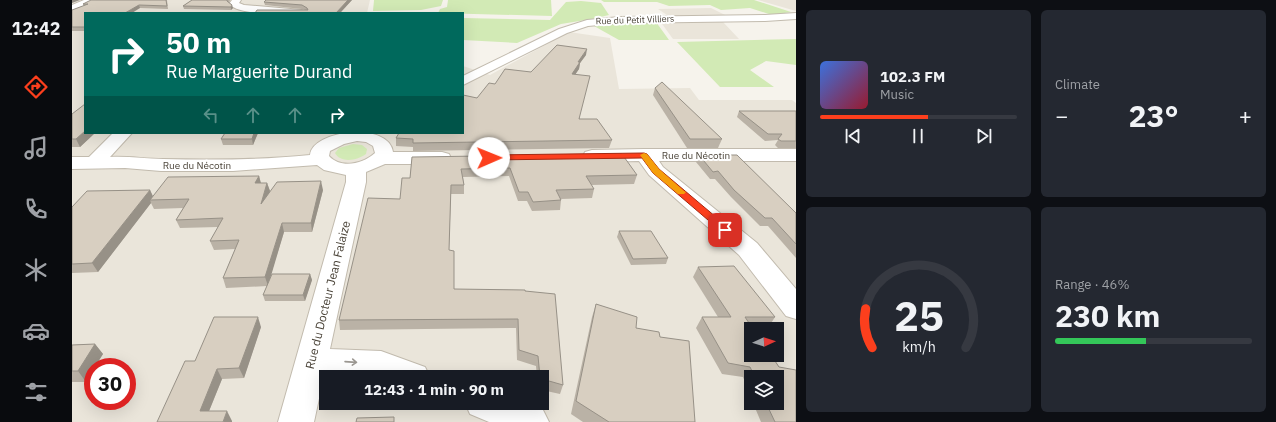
<!DOCTYPE html>
<html lang="en">
<head>
<meta charset="utf-8">
<style>
  body { margin:0; font-family:"IBM Plex Sans",sans-serif; background:#242831; color:#f1f3f6; height:100vh; display:flex; flex-direction:column; font-size:15px; white-space:nowrap }
  * { box-sizing:border-box; margin:0 }
  p { font-size:13px; color:#9ea1a6 }
  .icon { flex:none; width:22px; height:22px; fill:none; stroke:currentColor; stroke-width:2; stroke-linecap:round; stroke-linejoin:round }
  .map { position:relative; flex:1; overflow:hidden }
  .drawer { display:flex; flex-direction:column; gap:10px; padding:10px; background:#0d0f14; width:480px }
  .drawer>* { flex:none }
  .banner { position:absolute; left:12px; top:12px; width:380px; height:122px; border-radius:0px; box-shadow:0 4px 16px #0002; background:#00695c; color:#fff; overflow:hidden }
  .needle { width:26px; rotate:87deg }
  .buttons { position:absolute; left:672px; top:322px; display:grid; gap:8px }
  .buttons a { display:grid; place-items:center; width:40px; height:40px; border-radius:0px; background:#171b24; box-shadow:0 4px 16px #0002; font-size:20px }
  .speed { position:absolute; left:12px; top:358px; display:flex; gap:8px; font-size:20px; font-weight:700; text-align:center }
  .speed>* { display:grid; place-content:center; width:52px; height:52px; border-radius:50%; background:#171b24; box-shadow:0 4px 16px #0002; line-height:1 }
  .speed .limit { border:6px solid #d22; background:#fff; color:#111 }
  .pin { position:absolute; display:grid; place-items:center; width:34px; height:34px; color:#fff; margin:-17px; border-radius:8px; box-shadow:0 2px 6px #0006 }
  .me { position:absolute; width:44px; margin:-22px; rotate:89deg; stroke-linejoin:round; filter:drop-shadow(0 0 3px #0008) }
  .turn { display:flex; align-items:center; gap:14px; height:84px; padding:0 16px; font-size:18px }
  .turn .icon { width:52px; height:52px; stroke-width:2.5 }
  .turn b { display:block; font-size:28px; line-height:34px }
  .lanes { display:flex; align-items:center; height:38px; padding:0 16px; background:#0003; justify-content:center; gap:20px; direction:ltr }
  .lanes .off { opacity:.35 }
  .big { font-size:30px; font-weight:700; line-height:1.1 }
  .drawer .tile { flex:1; display:flex; flex-direction:column; justify-content:center; gap:6px; min-width:0; padding:0 14px; border-radius:6px; background:#242831 }
  .drawer .dial { align-items:center; gap:0 }
  .dial svg { height:104px; overflow:visible; fill:none; stroke:#363941; stroke-width:7; stroke-linecap:round; text-anchor:middle }
  .dial text { fill:#f1f3f6; stroke:none }
  .song { display:flex; align-items:center; gap:12px }
  .cover { width:48px; height:48px; border-radius:6px; background:linear-gradient(135deg,hsl(220 70% 55%),hsl(350 70% 35%)) }
  .played { height:4px; border-radius:2px; background:linear-gradient(90deg,#fc3f1d 55%,#363941 55%) }
  .keys { display:flex; justify-content:space-around; direction:ltr }
  .heat { display:flex; justify-content:space-between; align-items:center; font-size:22px; direction:ltr }
  .charge { height:6px; border-radius:3px; background:linear-gradient(90deg,#34c759 46%,#363941 0) }
  .drawer .tiles { flex:1; display:grid; gap:10px; grid-template-columns:repeat(2,1fr) }
  .trip { position:absolute; left:247px; top:370px; width:230px; height:40px; border-radius:0px; background:#171b24; box-shadow:0 4px 16px #0002; font-weight:700; line-height:40px; text-align:center }
  main { display:flex; flex:1; min-height:0 }
  .dock { display:flex; flex-direction:column; width:72px; justify-content:space-around; align-items:center; background:#090b0e; color:#9ea1a6 }
  .dock .icon { width:28px; height:28px }
  .dock .selected { color:#fc3f1d }
  .dock b { font-size:18px; color:#f1f3f6 }
  .map>svg:first-child { display:block }
  .residential { fill:#eae5da; fill-rule:evenodd }
  .green { fill:#d2eab5 }
  .lines { fill:none; stroke-linecap:round; stroke-linejoin:round }
  .minor-casing { stroke:#c2bbae; stroke-width:2 }
  .minor { fill:#fff; fill-rule:evenodd }
  .wall { fill:#bab2a6 }
  .shaded-wall { fill:#979187 }
  .building { fill:#d8cfc1; stroke:#979187 }
  .oneway { stroke:#9c9892 }
  .route { fill:#fc3f1d; stroke:#a42913 }
  .slow { fill:#f59e0b }
  .labels { text-anchor:middle; stroke-width:4; stroke-linejoin:round; paint-order:stroke }
  .far-street-label { font-size:9px; fill:#4b4439; stroke:#fff }
  .street-label { font-size:10px; fill:#4b4439; stroke:#fff }
  .near-street-label { font-size:12px; fill:#4b4439; stroke:#fff }
</style>
</head>
<body>
<main>
<nav class="dock">
<b>12:42</b>
<svg class="icon selected" aria-label="directions" viewBox="0 0 24 24"><path d="M12 3l9 9-9 9-9-9zM9 14v-3h6M13 9l2 2-2 2"/></svg>
<svg class="icon" aria-label="music" viewBox="0 0 24 24"><path d="M9 18V5l10-2v13"/><circle cx="6" cy="18" r="3"/><circle cx="16" cy="16" r="3"/></svg>
<svg class="icon" aria-label="phone" viewBox="0 0 24 24"><path d="M5 4h4l2 5-3 2q2 4 5 5l2-3 5 2v4C11 20 4 13 5 4z"/></svg>
<svg class="icon" aria-label="climate" viewBox="0 0 24 24"><path d="M12 3v18M4 7l16 10M4 17L20 7"/></svg>
<svg class="icon" aria-label="car" viewBox="0 0 24 24"><path d="M5 17H2v-5l4-1 3-4h7l3 4 3 1v5h-3M9 17h6M6 11h13"/><circle cx="7" cy="17" r="2"/><circle cx="17" cy="17" r="2"/></svg>
<svg class="icon" aria-label="filters" viewBox="0 0 24 24"><path d="M4 7h16M4 17h16"/><circle cx="9" cy="7" r="2"/><circle cx="15" cy="17" r="2"/></svg>
</nav>
<div class="map">
<svg width="724" height="422" viewBox="0 0 724 422">
  <rect width="100%" height="100%" fill="#f6f3ec"/>
  <g class="residential">
    <path d="M0,0H298L295,13H13V133H391V66L418,75L497,32L538,38L547,89L618,88L627,100H720L724,103V422H0ZM679,329H705V355H679ZM21,367H55V401H21ZM254,377H470V403H254ZM679,377H705V403H679Z"/>
    <path d="M686,0H724V11Z"/>
    <path d="M639,8L655,16L650,21L667,39H601L588,21H604L586,9Z"/>
  </g>
  <g class="green">
    <path d="M302,0H371L369,6L349,10L301,11Z"/>
    <path d="M376,0H479L480,16L366,13L368,9L375,7Z"/>
    <path d="M529,0H682L719,12L700,15L678,8L649,10L638,5L597,6L585,2H532Z"/>
    <path d="M509,1L529,3L537,15L520,19L489,24L445,43L391,40V18L478,20L494,2Z"/>
    <path d="M548,22H584L597,40H547L522,26Z"/>
    <path d="M724,39V65L694,61L678,70L702,87H648L605,42Z"/>
    <path d="M281,144L290,145L295,149L294,154C286,160 269,164 263,153L267,148Z"/>
  </g>
  <g class="lines">
    <defs>
      <g id="minor">
        <path d="M12,0H24L0,11V5Z"/>
        <path d="M160,0H169L167,3L172,5L230,10L235,13C217,13 169,17 157,4Z"/>
        <path d="M724,13V19L693,21L548,23L516,26L495,33L391,85V76L487,29L515,20L548,17L693,15Z"/>
        <path d="M41,133H60L38,157C56,156 73,159 91,159C140,160 189,160 238,155C240,130 317,121 321,152H370L377,154L379,158L377,162L370,164H313L294,172V182L258,349L309,351L353,367L358,377H282L252,375L242,422H206L274,182V175L252,170L245,165L161,171H89L53,168L0,169V157H17ZM285,141L294,142L301,146L303,153C291,164 269,169 257,156L258,151L272,144Z"/>
        <path d="M572,149H724V161H587L591,167L685,243L724,289V319L714,316L667,255L577,175L567,161L520,162L513,160L511,156L513,152L520,150Z"/>
        <path d="M393,403H453L471,410L477,422H417L398,414Z"/>
      </g>
    </defs>
    <use href="#minor" class="minor-casing"/>
    <use href="#minor" class="minor"/>
  </g>
  <g class="wall">
    <path d="M95,0L96,9L68,8L13,13V31H0V10L12,6L11,4Z"/>
    <path d="M120,0H158L157,3L161,8L159,10L112,9L111,6Z"/>
    <path d="M280,0L268,13L233,10L230,9L193,5L192,2Z"/>
    <path d="M514,55L508,63L507,69L503,74L508,119L540,140L537,148L341,151V147L324,146V138L405,98L423,84Z"/>
    <path d="M583,88L650,139L646,148H615L581,95Z"/>
    <path d="M667,111H724V148H706L703,145L706,140L693,141L665,117Z"/>
    <path d="M0,114L13,133H23L8,147H0Z"/>
    <path d="M186,133L181,145H151L149,139Z"/>
    <path d="M627,155L724,213V258L696,226H688L659,197L643,179H638L624,162Z"/>
    <path d="M340,157L565,175L562,184L519,185L522,189L520,198L489,199V200L488,210L460,211L455,201H446L437,176L391,177L392,185V194H379L377,250L382,289L453,290L491,385L488,394L470,390V377H465L464,366L445,360L444,328L268,330L267,320L328,199L338,178Z"/>
    <path d="M187,176L189,183H195L198,191L197,193L251,190L240,232H212L197,280L238,274L240,280L233,301H193L191,295L195,286L154,288L151,278L163,249L142,250L138,241L146,227L108,228L104,220L111,208L82,209L79,203L26,272L0,273V207L78,190L81,196Z"/>
    <path d="M547,231L596,258L594,264L559,265L545,237Z"/>
    <path d="M626,267L703,317L696,328H680L707,367L724,422H689L681,403H705V377H679V398L671,377L650,374L624,328L630,317H646L621,277Z"/>
    <path d="M524,304L564,328L588,337L623,422H511L499,414L520,317Z"/>
    <path d="M189,327L172,378L150,379L137,411L160,421L85,422L123,361Z"/>
    <path d="M23,344L31,354L21,367V370L14,382H0V345Z"/>
  </g>
  <g class="shaded-wall">
    <path d="M0,0H8L0,3Z"/>
    <path d="M276,0H280L268,13H264Z"/>
    <path d="M67,5L68,8L60,13H53Z"/>
    <path d="M160,5L161,8L159,10V7Z"/>
    <path d="M515,49L514,55L508,63L507,69L499,81L500,74L506,62Z"/>
    <path d="M13,131V133H23L8,147L4,139Z"/>
    <path d="M182,133H186L181,145L180,139Z"/>
    <path d="M187,176L189,184L183,183Z"/>
    <path d="M249,181L251,190L240,232L239,223Z"/>
    <path d="M195,183L198,191L192,213L189,204Z"/>
    <path d="M78,190L82,199L78,200L79,203L26,272L20,263Z"/>
    <path d="M210,223L212,232L196,286L193,277Z"/>
    <path d="M238,274L240,280L233,301L231,295Z"/>
    <path d="M186,317L189,327L172,378L167,368Z"/>
    <path d="M23,344L31,354L23,367H21V370L14,382L6,371Z"/>
    <path d="M145,369L150,379L133,421L128,411Z"/>
    <path d="M155,411L160,421V422H151Z"/>
  </g>
  <g class="building">
    <path d="M19,0H94L95,6L67,5L53,13H13V27H0V10L16,4H11Z"/>
    <path d="M120,0H155V1L160,5L159,7L111,6Z"/>
    <path d="M194,0H276L264,13H183L185,10H236L235,8L230,5L192,2Z"/>
    <path d="M485,45L515,49L506,62H508L500,74L518,76L507,119H525L540,140L341,143V139L324,138L327,133H391V95L405,98L417,83L423,84L433,69L459,72Z"/>
    <path d="M590,82L650,139H618L583,88Z"/>
    <path d="M13,104V131L4,139H0V114Z"/>
    <path d="M667,111H724V141H709L706,139L710,134H696Z"/>
    <path d="M153,133H182L180,139H149Z"/>
    <path d="M550,154L565,175L514,176L522,189L484,190L489,200L461,202L456,192H447L438,168L389,169L392,185H379L377,250L382,251V289L453,290V291L483,294L491,385L470,379V377H468L466,356L447,350L446,319L267,320L296,198L328,199L330,178H338L340,157Z"/>
    <path d="M627,155H665L724,213V244L700,218H693L662,190L646,171L641,172Z"/>
    <path d="M187,176L183,183H195L189,204L205,182L249,181L239,223H210L193,277L151,278L167,240L138,241L151,218L104,220L117,199L78,200L96,177Z"/>
    <path d="M78,190L20,263L0,264V207L15,191Z"/>
    <path d="M547,231H579L596,258L561,259Z"/>
    <path d="M662,266L703,317H673L681,329H679V355H699L707,367L724,370V422H703L694,403H705V377H683L678,367L656,363L630,317H659L626,267Z"/>
    <path d="M200,274H238L231,295H191Z"/>
    <path d="M524,304L565,317L564,328L587,332L588,337L617,341L623,422H537L504,401Z"/>
    <path d="M142,317H186L167,368L145,369L128,411H155L151,422H85L113,361H123Z"/>
    <path d="M23,344L6,371H0V345Z"/>
    <path d="M322,417V422H284L285,418Z"/>
  </g>
  <defs><path id="oneway-shaft" d="M-6 0H5M1.5-3L5.5 0L1.5 3" fill="none" stroke-width="1.6" stroke-linecap="round" stroke-linejoin="round"/></defs>
  <use class="oneway" href="#oneway-shaft" transform="translate(279 362) rotate(4)"/>
  <path class="route" d="M572,153L575,154L587,169L657,228L658,230L657,232H650L581,173L570,158L417,160L413,158L417,155Z"/>
  <path class="slow" d="M572,153L575,154L587,169L612,191L614,192L612,194H606L581,173L568,155Z"/>
  <g class="labels">
    <g class="far-street-label">
      <text transform="translate(563 20) rotate(-2)" y="3">Rue du Petit Villiers</text>
    </g>
    <g class="street-label">
      <text x="624" y="159">Rue du Nécotin</text>
      <text x="125" y="169">Rue du Nécotin</text>
    </g>
    <g class="near-street-label">
      <text transform="translate(256 295) rotate(-76)" y="4">Rue du Docteur Jean Falaize</text>
    </g>
  </g>
</svg>
<div class="buttons">
<a><svg class="needle" viewBox="-14 -14 28 28"><path d="M0-13l5 13h-10z" fill="#e53935"/><path d="M0 13l5-13h-10z" fill="#9ea1a6"/></svg></a>
<a><svg class="icon" aria-label="layers" viewBox="0 0 24 24"><path d="M12 4l9 5-9 5-9-5zM3 14l9 5 9-5"/></svg></a>
</div>
<div class="speed"><div class="limit">30</div></div>
<div class="pin" style="left:653px;top:230px;background:#d93025"><svg class="icon" aria-label="arrive" viewBox="0 0 24 24"><path d="M6 21V4h12l-3 4 3 4H6"/></svg></div>
<svg class="me" style="left:417px;top:158px" viewBox="-20 -20 40 40"><circle r="19" fill="#fff"/><path d="M0-13L10 11 0 6-10 11z" fill="#fc3f1d"/></svg>
<div class="trip">12:43 · 1 min · 90 m</div>
<div class="banner">
<div class="turn"><svg class="icon" aria-label="right" viewBox="0 0 24 24"><path d="M7 20v-9h11M14 6l5 5-5 5"/></svg><div><b>50 m</b>Rue Marguerite Durand</div></div>
<div class="lanes"><svg class="icon off" aria-label="left" viewBox="0 0 24 24"><path d="M17 20v-9H6M10 6l-5 5 5 5"/></svg><svg class="icon off" aria-label="ahead" viewBox="0 0 24 24"><path d="M12 20V5M6 11l6-6 6 6"/></svg><svg class="icon off" aria-label="ahead" viewBox="0 0 24 24"><path d="M12 20V5M6 11l6-6 6 6"/></svg><svg class="icon" aria-label="right" viewBox="0 0 24 24"><path d="M7 20v-9h11M14 6l5 5-5 5"/></svg></div>
</div>
</div>
<section class="drawer">
<div class="tiles">
<div class="tile">
<div class="song"><i class="cover"></i><div><b>102.3 FM</b><p>Music</p></div></div>
<div class="played"></div>
<div class="keys"><svg class="icon" aria-label="previous" viewBox="0 0 24 24"><path d="M18 5L8 12l10 7zM5 5v14"/></svg><svg class="icon" aria-label="pause" viewBox="0 0 24 24"><path d="M8 5v14M16 5v14"/></svg><svg class="icon" aria-label="next" viewBox="0 0 24 24"><path d="M6 5l10 7-10 7zM19 5v14"/></svg></div>
</div>
<div class="tile"><p>Climate</p>
<div class="heat"><a>−</a><b class="big">23°</b><a>+</a></div>
</div>
<div class="tile dial"><svg viewBox="0 0 100 80">
<path d="M14 69A42 42 0 1 1 86 69"/>
<path d="M14 69A42 42 0 0 1 9 39" stroke="#fc3f1d"/>
<text x="50" y="56" font-size="32" font-weight="700">25</text>
<text x="50" y="72" font-size="11">km/h</text>
</svg></div>
<div class="tile"><p>Range · 46%</p><b class="big">230 km</b><div class="charge"></div></div>
</div>
</section>
</main>
</body>
</html>
